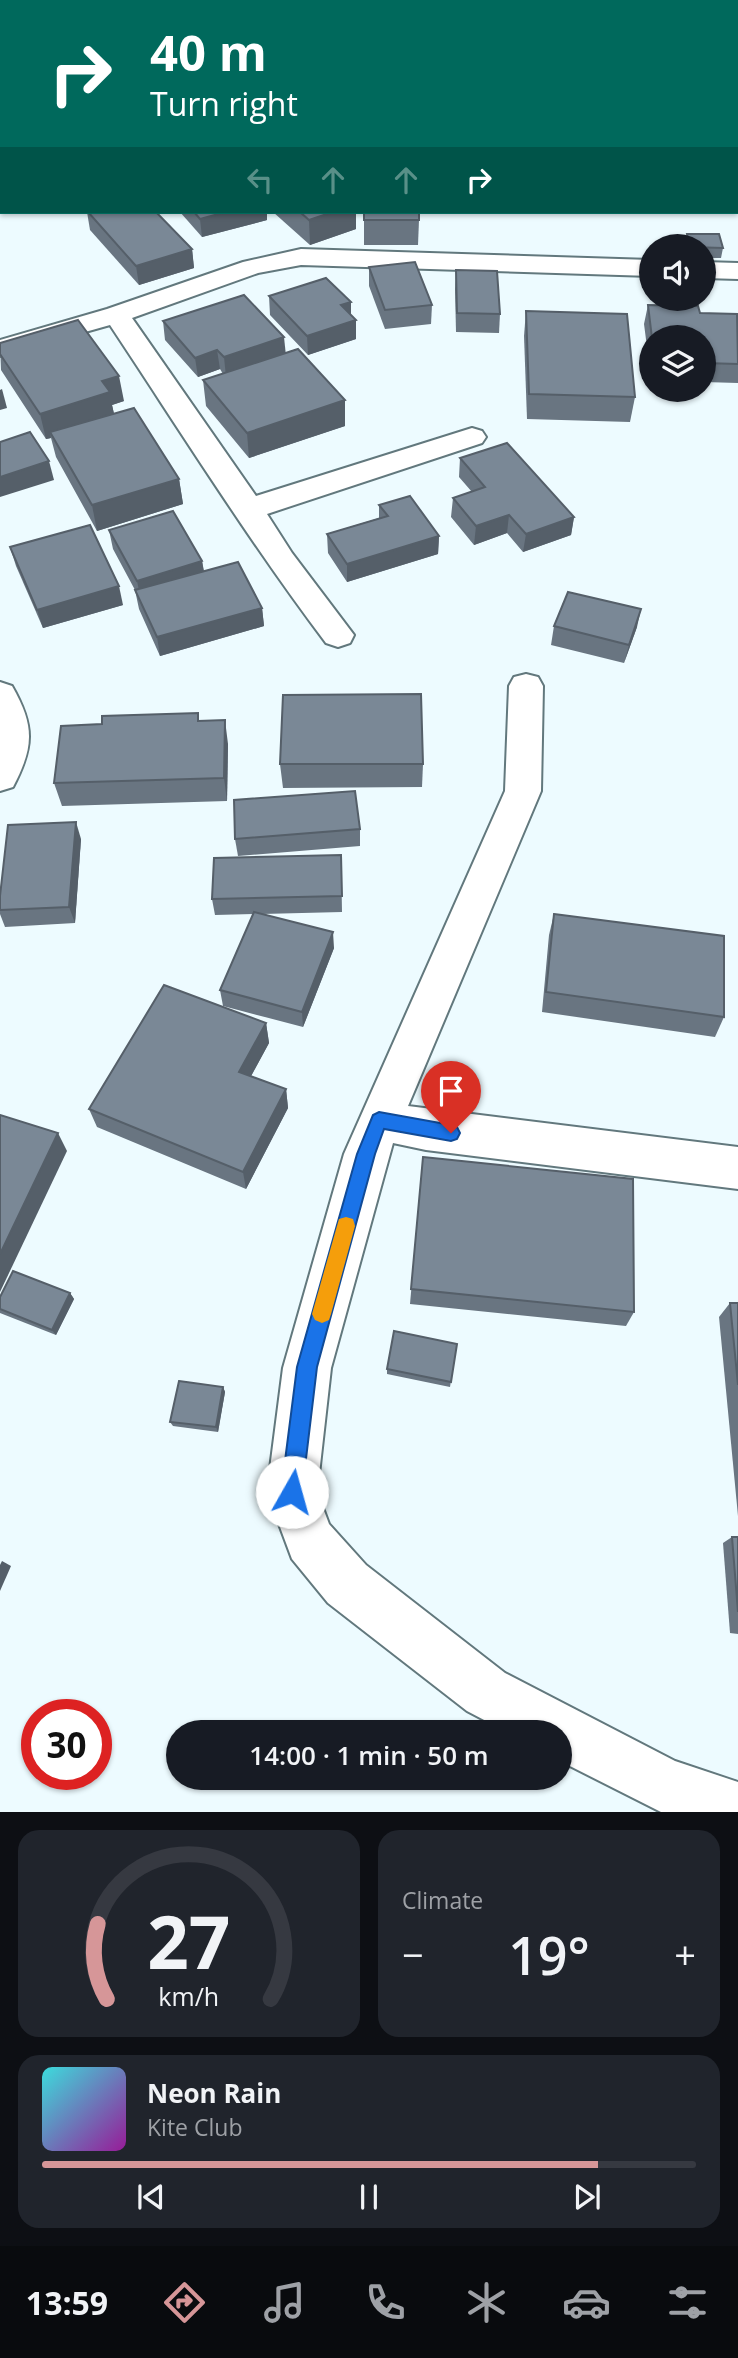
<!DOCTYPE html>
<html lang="en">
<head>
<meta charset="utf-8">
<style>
  body { margin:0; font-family:"Open Sans",sans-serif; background:#20242c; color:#f1f3f6; height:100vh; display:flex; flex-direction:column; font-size:26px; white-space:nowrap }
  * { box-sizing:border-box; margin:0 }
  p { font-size:23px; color:#9ea1a6 }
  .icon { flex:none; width:38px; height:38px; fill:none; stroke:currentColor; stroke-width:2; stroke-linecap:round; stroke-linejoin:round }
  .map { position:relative; height:1812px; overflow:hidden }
  .drawer { display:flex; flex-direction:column; gap:18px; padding:18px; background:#0d0f14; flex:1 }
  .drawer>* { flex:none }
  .hud { position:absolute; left:0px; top:0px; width:738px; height:214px; box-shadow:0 2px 5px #0004; background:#00695c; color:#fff; overflow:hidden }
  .buttons { position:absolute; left:639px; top:234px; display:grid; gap:14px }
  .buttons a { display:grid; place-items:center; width:77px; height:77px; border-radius:50%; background:#171b24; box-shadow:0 2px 5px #0004; font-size:35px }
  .speed { position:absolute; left:21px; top:1699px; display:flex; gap:14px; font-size:35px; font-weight:700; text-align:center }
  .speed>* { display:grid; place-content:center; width:91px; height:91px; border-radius:50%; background:#171b24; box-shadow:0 2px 5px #0004; line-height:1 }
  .speed .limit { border:10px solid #d22; background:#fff; color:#111 }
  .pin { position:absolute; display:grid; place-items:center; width:60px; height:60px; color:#fff; margin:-72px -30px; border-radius:50% 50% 50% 0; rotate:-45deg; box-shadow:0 0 7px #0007 }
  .pin .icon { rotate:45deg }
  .me { position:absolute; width:77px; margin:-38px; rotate:7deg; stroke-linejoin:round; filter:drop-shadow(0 0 5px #0008) }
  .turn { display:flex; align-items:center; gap:24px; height:147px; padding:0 35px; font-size:32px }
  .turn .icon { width:91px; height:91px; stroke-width:2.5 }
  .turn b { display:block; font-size:49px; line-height:60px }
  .lanes { display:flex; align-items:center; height:66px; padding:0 35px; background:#0003; justify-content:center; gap:35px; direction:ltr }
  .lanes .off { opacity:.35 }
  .big { font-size:52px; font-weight:600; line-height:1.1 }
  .drawer .card { flex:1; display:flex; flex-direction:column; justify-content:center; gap:10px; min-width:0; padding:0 24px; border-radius:21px; background:#20242c }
  .drawer .dial { align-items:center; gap:0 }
  .dial svg { height:182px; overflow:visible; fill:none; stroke:#363941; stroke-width:7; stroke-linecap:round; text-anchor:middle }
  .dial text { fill:#f1f3f6; stroke:none }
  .song { display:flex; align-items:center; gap:21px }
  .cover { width:84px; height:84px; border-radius:10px; background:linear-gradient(135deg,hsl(180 70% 55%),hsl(300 70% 35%)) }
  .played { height:7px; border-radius:4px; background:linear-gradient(90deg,#d69698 85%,#363941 85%) }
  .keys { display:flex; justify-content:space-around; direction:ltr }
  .heat { display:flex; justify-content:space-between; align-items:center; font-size:38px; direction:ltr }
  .drawer .tiles { flex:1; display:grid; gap:18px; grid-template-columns:1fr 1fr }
  .card:last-child { grid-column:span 2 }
  .trip { position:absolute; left:166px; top:1720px; width:406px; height:70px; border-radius:35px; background:#171b24; box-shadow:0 2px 5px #0004; font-weight:600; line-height:70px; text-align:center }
  .tabs { display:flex; height:112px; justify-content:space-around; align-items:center; background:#090b0e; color:#9ea1a6 }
  .tabs .icon { width:49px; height:49px }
  .tabs .current { color:#d69698 }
  .tabs b { font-size:32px; color:#f1f3f6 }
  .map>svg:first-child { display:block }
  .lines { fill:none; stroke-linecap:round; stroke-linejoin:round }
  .minor-casing { stroke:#62787d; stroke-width:4 }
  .minor { fill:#fff; fill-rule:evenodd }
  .wall { fill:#697581 }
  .shaded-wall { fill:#555f69 }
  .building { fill:#7a8896; stroke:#555f69; stroke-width:2 }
  .route { fill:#1a73e8; stroke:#114b97; stroke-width:2 }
  .slow { fill:#f59e0b }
</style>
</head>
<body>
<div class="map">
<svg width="738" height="1812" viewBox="0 0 738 1812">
  <rect width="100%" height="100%" fill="#edfbff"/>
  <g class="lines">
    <defs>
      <g id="minor">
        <path d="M608,0H628L629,2H609Z"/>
        <rect x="737" y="90" width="1" height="14"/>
        <rect x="0" y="91" width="2" height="14"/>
        <path d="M301,249L651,260V276L301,265L258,273L132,318L256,496L472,428L482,431L486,437L482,443L267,514L292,553L354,635L350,643L338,647L326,643C249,541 181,432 110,325L0,356V340L107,309L243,262Z"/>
        <path d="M704,262L738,263V279L704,278Z"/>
        <path d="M526,674L538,677L543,686L541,791L408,1106L738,1147V1189L426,1150L393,1143L331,1368L317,1492L329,1524L366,1565L505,1673L675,1761L738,1782V1812H661L560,1761V1732H507L467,1711L328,1603L292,1559L267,1492L283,1368L344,1154L505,791L509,686L514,677Z"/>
        <path d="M0,682L12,686C35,726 34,747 13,787L0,791Z"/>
      </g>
    </defs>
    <use href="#minor" class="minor-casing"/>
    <use href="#minor" class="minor"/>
  </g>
  <g class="wall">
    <path d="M0,0H26L27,2H2V56H0Z"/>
    <path d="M50,0H71L72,2H51Z"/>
    <rect x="235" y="0" width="50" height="2"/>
    <path d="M87,212L192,249L194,268L139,285L90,230Z"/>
    <path d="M180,212H267V220L202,237Z"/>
    <path d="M273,212H356V229L310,245Z"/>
    <path d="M364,212L419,220L418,245H364Z"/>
    <path d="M687,234L723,248L721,258H704V247H685V244Z"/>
    <path d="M369,267L432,305L431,324L385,329L369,286Z"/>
    <path d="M456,270L500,314L499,333L456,332L455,289Z"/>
    <path d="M269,296L351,302V315L356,320V339L308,355L270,315Z"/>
    <path d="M648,305L738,318V383L704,382V338H651V378L644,324Z"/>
    <path d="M526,311L635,397L630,422L527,419L524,336Z"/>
    <path d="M163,321L285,353L345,426L249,458L206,406L203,380L223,374L220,369L198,377L165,340Z"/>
    <path d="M0,343L124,401L112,405L114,414L179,479L183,504L97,531L56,457L51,438L46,439L1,370Z"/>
    <path d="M460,458L574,517L571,535L523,552L507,533L474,545L451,517L453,498L472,492L459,477Z"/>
    <path d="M379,505L439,536L438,554L347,582L328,553L327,534L379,518Z"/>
    <path d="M109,530L202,561L204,571L262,608L264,626L160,656L139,609L135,590L113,549Z"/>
    <path d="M10,547L123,605L43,628L16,566Z"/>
    <path d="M554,626L637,627L624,663L551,645Z"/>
    <path d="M200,721L228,744L227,801L62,806L54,783Z"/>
    <path d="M280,764H423L422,787L283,788Z"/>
    <path d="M360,829V846L238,856L235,839Z"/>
    <path d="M81,839L75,923L5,927L0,914V896Z"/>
    <path d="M341,855L342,912L262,914L334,948L303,1027L223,1006L220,990L253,914L215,915L212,899Z"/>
    <path d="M554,914L724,1017L715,1037L542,1012L549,935Z"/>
    <path d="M266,1023L269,1043L251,1076L286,1089L288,1108L246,1189L97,1127L89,1109Z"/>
    <path d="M423,1157L634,1312L626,1326L410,1304Z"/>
    <path d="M70,1293L74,1299L56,1335L0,1313V1297Z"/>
    <path d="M730,1303H738V1516L719,1317Z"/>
    <path d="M457,1344L450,1387L387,1374V1369Z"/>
    <path d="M223,1387L225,1392L218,1432L173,1426L170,1422Z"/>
    <path d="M732,1537H738V1634L730,1633L723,1543Z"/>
  </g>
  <g class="shaded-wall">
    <path d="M14,0H26L27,2H12Z"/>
    <path d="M2,11V32L0,27V13Z"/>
    <path d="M0,174H2V193L0,194Z"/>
    <path d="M226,212H267V220L202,237L200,219Z"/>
    <path d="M333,212H356V229L310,245L309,220Z"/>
    <path d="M192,249L194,268L139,285L136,266Z"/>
    <path d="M351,302V321L341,305Z"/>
    <path d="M356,320V339L308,355L307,336Z"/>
    <path d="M284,337L286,356L226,377L224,357Z"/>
    <path d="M217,350L220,369L198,377L195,358Z"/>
    <path d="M119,376L124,401L112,405L115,418L50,432L51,438L46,439L40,414L102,381Z"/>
    <path d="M2,389L7,408L0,410V390Z"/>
    <path d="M345,400V426L249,458L247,433Z"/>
    <path d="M49,461L54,480L0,497V477Z"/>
    <path d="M179,479L183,504L97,531L92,505Z"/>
    <path d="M509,515L507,533L474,545L476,526Z"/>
    <path d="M574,517L571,535L523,552L526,534Z"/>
    <path d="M439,536L438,554L347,582V564Z"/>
    <path d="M202,561L205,580L141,600L137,581Z"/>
    <path d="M119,586L123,605L43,628L37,610Z"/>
    <path d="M262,608L264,626L160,656L157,637Z"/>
    <path d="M641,609L637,627L624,663L629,645Z"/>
    <path d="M225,720L228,744L227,801L224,778Z"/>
    <path d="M76,822L81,839L75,923L69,907Z"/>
    <path d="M333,932L334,948L303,1027L302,1012Z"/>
    <path d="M266,1023L269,1043L243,1091L239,1072Z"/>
    <path d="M286,1089L288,1108L246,1189L243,1172Z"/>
    <path d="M58,1133L67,1151L0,1292V1254Z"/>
    <path d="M70,1293L74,1299L56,1335L52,1330Z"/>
    <path d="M223,1387L225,1392L218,1432L216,1427Z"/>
    <path d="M2,1561L11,1566L0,1591V1565Z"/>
  </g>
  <g class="building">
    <path d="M0,0H14L12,2H2V11L0,13Z"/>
    <rect x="458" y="0" width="69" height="2"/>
    <rect x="539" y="0" width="58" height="2"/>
    <path d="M691,0H725L726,2H692Z"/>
    <path d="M2,23V39H0V27Z"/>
    <rect x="737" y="35" width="1" height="23"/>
    <path d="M0,150L2,152V174H0Z"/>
    <path d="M88,212H156L192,249L136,266Z"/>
    <path d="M194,212H226L200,219Z"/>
    <path d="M300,212H333L309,220Z"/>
    <rect x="364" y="212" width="55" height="8"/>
    <path d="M687,234H719L723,248L690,247Z"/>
    <path d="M415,262L432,305L385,310L369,267Z"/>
    <path d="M456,270L497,271L500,314L457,313Z"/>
    <path d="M326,278L351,302L341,305L356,320L307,336L269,296Z"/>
    <path d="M244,295L284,337L224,357L217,350L195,358L163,321Z"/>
    <path d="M648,305L698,306L700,313L737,314L738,364L704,363V338H652Z"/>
    <path d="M526,311L627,314L635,397L529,394Z"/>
    <path d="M78,320L119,376L102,381L110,392L40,414L0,354V343Z"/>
    <path d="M298,349L345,400L247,433L203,380Z"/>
    <path d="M134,408L179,479L92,505L50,432Z"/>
    <path d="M30,432L49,461L0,477V442Z"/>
    <path d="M507,443L574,517L526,534L509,515L476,526L453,498L485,487L460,458Z"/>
    <path d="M410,496L439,536L347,564L327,534L388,516L379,505Z"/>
    <path d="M173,511L202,561L137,581L109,530Z"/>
    <path d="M90,525L119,586L37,610L10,547Z"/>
    <path d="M238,562L262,608L157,637L135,590Z"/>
    <path d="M568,592L641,609L629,645L554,626Z"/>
    <path d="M421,694L423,764H280L283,695Z"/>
    <path d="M198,713V721L225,720L224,778L54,783L61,726L102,724V716Z"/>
    <path d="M355,791L360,829L235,839L234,800Z"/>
    <path d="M76,822L69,907L0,910V896L8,825Z"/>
    <path d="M341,855L342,896L212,899L214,858Z"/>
    <path d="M254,912L333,932L302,1012L220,990Z"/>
    <path d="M554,914L724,936V1017L546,992Z"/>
    <path d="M164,985L266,1023L239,1072L286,1089L243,1172L89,1109Z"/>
    <path d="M0,1115L58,1133L0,1254Z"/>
    <path d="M423,1157L633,1179L634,1312L411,1289Z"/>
    <path d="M13,1271L70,1293L52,1330L0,1309V1297Z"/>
    <path d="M730,1303H738V1385Z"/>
    <path d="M394,1331L457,1344L451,1382L387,1369Z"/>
    <path d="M179,1381L223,1387L216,1427L170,1422Z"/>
    <path d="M732,1537H738V1612Z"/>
  </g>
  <path class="route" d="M379,1112L451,1125L457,1127L460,1133L457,1139L451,1141L384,1129L375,1154L317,1367L302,1492L299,1500L292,1503L285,1500L281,1492L297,1367L357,1154L373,1115Z"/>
  <path class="slow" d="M346,1217L353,1219L355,1226L331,1314L329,1320L322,1323L315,1320L312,1314L337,1226L339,1219Z"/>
</svg>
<div class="buttons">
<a><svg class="icon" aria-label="sound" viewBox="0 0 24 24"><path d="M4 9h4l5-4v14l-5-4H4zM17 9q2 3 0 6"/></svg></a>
<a><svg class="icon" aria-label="layers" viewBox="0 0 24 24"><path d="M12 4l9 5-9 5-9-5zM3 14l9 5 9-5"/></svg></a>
</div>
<div class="speed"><div class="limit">30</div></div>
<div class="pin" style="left:451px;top:1133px;background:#d93025"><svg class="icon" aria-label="arrive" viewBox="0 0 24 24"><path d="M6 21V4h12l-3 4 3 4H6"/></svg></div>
<svg class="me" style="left:292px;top:1492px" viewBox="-20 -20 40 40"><circle r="19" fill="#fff"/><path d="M0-13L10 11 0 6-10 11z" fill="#1a73e8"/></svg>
<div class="trip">14:00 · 1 min · 50 m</div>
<div class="hud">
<div class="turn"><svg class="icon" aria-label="right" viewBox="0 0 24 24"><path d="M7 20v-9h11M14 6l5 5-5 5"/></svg><div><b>40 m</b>Turn right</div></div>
<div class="lanes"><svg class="icon off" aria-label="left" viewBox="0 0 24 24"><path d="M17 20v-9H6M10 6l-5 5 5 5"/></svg><svg class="icon off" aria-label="ahead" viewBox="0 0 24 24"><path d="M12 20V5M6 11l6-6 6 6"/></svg><svg class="icon off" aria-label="ahead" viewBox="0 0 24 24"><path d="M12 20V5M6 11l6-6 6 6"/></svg><svg class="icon" aria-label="right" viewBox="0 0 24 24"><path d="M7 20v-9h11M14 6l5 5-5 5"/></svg></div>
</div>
</div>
<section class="drawer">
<div class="tiles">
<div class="card dial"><svg viewBox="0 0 100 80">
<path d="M14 69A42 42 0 1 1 86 69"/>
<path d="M14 69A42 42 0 0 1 10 36" stroke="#d69698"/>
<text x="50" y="56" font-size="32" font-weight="700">27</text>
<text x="50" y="72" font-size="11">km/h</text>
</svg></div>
<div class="card"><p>Climate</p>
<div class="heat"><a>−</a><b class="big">19°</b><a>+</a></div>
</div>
<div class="card">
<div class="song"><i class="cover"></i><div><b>Neon Rain</b><p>Kite Club</p></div></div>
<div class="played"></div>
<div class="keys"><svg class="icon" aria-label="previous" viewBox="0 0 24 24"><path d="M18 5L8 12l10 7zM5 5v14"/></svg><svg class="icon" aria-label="pause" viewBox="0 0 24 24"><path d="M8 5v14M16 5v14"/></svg><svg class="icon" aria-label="next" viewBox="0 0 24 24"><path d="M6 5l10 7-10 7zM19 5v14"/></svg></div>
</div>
</div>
</section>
<nav class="tabs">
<b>13:59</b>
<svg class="icon current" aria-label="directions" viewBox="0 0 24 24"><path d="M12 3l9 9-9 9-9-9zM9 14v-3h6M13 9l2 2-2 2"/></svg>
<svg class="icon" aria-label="music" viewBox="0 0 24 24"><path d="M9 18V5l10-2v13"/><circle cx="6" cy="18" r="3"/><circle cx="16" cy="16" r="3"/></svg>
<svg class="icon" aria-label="phone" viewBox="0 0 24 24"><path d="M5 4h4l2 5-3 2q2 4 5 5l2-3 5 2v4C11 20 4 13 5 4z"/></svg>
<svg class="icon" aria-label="climate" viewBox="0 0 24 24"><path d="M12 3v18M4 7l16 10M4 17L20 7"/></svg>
<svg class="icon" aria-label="car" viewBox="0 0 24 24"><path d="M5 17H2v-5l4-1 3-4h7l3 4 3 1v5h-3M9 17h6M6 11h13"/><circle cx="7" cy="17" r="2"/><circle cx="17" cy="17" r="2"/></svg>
<svg class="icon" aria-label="filters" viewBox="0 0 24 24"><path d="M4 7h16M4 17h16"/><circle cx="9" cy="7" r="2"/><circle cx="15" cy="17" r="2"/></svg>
</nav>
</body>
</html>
